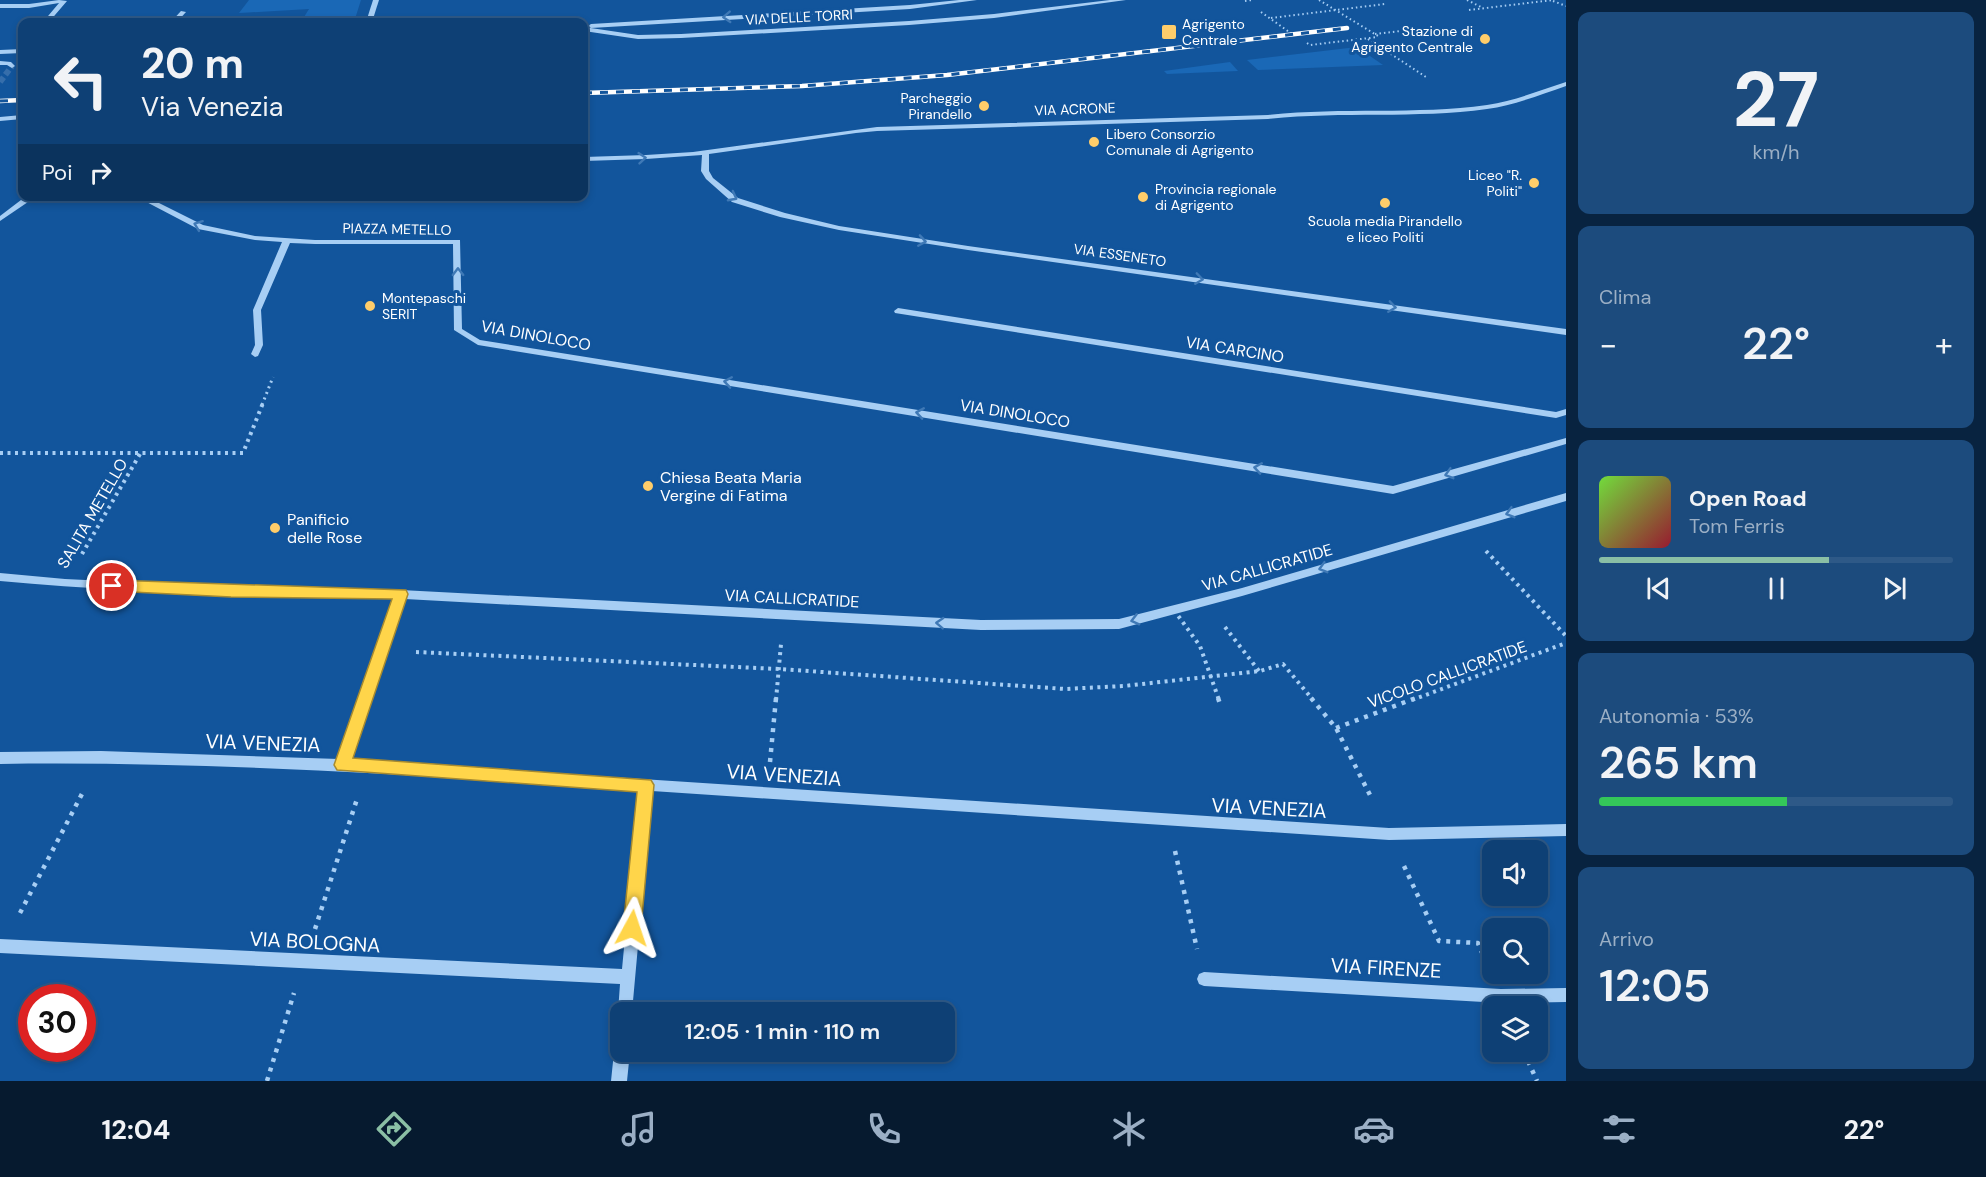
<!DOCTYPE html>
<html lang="it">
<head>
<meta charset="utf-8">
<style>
  body { margin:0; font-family:"DM Sans",sans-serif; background:#1c4b7d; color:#f1f3f6; height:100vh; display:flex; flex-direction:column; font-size:22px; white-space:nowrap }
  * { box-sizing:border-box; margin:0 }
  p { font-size:20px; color:#9bafc5 }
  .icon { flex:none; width:33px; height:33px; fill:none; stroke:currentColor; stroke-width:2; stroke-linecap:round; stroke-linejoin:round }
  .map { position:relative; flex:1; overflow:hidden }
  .side { display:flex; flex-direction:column; gap:12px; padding:12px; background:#082340; width:420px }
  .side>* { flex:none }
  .guide { position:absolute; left:18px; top:18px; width:570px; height:183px; border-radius:12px; box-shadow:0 3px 9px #0003,0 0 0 2px #2e5987; background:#0e4075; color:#f1f3f6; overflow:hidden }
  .buttons { position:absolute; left:1482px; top:840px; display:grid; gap:12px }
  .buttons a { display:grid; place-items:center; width:66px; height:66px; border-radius:12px; background:#0e4075; box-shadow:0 3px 9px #0003,0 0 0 2px #2e5987; font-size:30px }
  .speed { position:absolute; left:18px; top:984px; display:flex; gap:12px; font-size:30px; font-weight:700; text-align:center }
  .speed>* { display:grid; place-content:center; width:78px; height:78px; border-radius:50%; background:#0e4075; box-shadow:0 3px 9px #0003,0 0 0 2px #2e5987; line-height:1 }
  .speed .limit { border:9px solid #d22; background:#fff; color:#111 }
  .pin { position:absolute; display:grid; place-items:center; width:51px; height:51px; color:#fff; margin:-26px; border:3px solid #fff; border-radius:50%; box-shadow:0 2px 6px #0007 }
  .me { position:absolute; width:66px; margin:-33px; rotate:5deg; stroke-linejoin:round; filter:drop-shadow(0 0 4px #0008) }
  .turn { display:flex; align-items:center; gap:21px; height:126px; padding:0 24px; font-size:27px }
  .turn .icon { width:78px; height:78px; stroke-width:2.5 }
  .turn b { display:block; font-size:42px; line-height:51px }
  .then { display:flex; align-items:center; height:57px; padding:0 24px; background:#0003; gap:12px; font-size:22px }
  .big { font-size:45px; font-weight:600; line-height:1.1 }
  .side .tile { flex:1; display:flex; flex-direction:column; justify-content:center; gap:9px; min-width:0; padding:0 21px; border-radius:12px; background:#1c4b7d }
  .side .dial { align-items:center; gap:0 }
  .dial b { font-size:78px; line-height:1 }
  .song { display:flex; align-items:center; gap:18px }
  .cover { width:72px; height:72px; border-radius:9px; background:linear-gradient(135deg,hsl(100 70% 55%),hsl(350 70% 35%)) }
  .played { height:6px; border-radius:3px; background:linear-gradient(90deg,#8abfa5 65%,#2e5987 65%) }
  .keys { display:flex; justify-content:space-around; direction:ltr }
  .heat { display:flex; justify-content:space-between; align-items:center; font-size:33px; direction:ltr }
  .charge { height:9px; border-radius:4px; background:linear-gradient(90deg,#34c759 53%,#2e5987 0) }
  .trip { position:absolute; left:610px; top:1002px; width:345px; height:60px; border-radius:12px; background:#0e4075; box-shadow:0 3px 9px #0003,0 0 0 2px #2e5987; font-weight:600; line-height:60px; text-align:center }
  .tab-bar { display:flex; height:96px; justify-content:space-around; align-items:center; background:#061a2f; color:#9bafc5 }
  .tab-bar .icon { width:42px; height:42px }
  .tab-bar .on { color:#8abfa5 }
  .tab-bar b { font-size:27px; color:#f1f3f6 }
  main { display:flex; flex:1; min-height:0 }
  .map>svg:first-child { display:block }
  .green { fill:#1a68b6 }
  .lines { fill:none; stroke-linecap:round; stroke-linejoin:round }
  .minor-tunnel { stroke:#366eab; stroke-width:6; stroke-dasharray:6 3; stroke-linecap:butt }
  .path-far3 { stroke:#a7cef4; stroke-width:2; stroke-dasharray:1.5 3; stroke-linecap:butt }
  .path-far2 { stroke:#a7cef4; stroke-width:3; stroke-dasharray:2 4; stroke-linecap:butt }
  .path-far1 { stroke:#a7cef4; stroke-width:4; stroke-dasharray:3 4.5; stroke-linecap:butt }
  .path { stroke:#a7cef4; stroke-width:4.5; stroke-dasharray:4 6; stroke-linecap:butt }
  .minor { fill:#a7cef4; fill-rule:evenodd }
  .rail-casing { stroke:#fff; stroke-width:4.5 }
  .rail { stroke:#12559c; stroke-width:3; stroke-dasharray:8; stroke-linecap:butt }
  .path-bridge-far1 { stroke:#a7cef4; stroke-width:4; stroke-dasharray:3 4.5; stroke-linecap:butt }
  .path-bridge { stroke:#a7cef4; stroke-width:4.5; stroke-dasharray:4 6; stroke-linecap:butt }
  .oneway { stroke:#3f79b6 }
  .route { fill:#ffd54a; stroke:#a68a30; stroke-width:1.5 }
  .poi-dot { fill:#ffcd6a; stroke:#12559c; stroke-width:2 }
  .labels { text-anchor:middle; stroke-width:6; stroke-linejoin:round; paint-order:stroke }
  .far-street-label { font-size:14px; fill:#fff; stroke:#12559c }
  .far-poi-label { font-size:14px; fill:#fff; stroke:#12559c; text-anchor:start }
  .street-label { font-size:16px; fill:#fff; stroke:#12559c }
  .poi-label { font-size:16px; fill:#fff; stroke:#12559c; text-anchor:start }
  .near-street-label { font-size:20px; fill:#fff; stroke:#12559c }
</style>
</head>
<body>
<main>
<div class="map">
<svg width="1566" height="1081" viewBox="0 0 1566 1081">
  <rect width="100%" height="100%" fill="#12559c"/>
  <g class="green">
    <path d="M249,0H361L354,22H301L309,9L239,13Z"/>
    <path d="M1357,47L1383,65L1258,70L1247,60Z"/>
    <path d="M1230,62L1238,71L1167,74L1164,71Z"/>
  </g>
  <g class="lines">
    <path class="minor-tunnel" d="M0,82L12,66"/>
    <g class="path-far3">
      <path d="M1319,0L1378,36"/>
      <path d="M1467,0L1481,7"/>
      <path d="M1245,1L1252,0"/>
      <path d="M1553,1L1566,6"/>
      <path d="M1469,10L1553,0"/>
      <path d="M1261,12L1292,34"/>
      <path d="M1271,18L1385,4"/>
      <path d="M1375,34L1426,28"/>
      <path d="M1368,39L1426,77"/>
      <path d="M1307,43L1310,45L1378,37"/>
    </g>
    <path class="path-far2" d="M262,405L273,377"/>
    <g class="path-far1">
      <path d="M0,453H243L263,403"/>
      <path d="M1486,551L1566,636"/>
      <path d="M82,554L140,454"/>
      <path d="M1225,627L1259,671"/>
      <path d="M416,652L779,669L1065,689L1124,686L1260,671L1283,664L1313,700"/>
      <path d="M776,700L781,644"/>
      <path d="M1412,700L1566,643"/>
    </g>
    <g class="path">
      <path d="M1311,698L1336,728L1372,799"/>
      <path d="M1336,728L1416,698"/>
      <path d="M770,762L776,698"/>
      <path d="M1175,851L1197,949"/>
      <path d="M1404,866L1439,941L1478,943L1486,962"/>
      <path d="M20,913L84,790"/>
      <path d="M315,929L357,799"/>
      <path d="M1524,1052L1537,1081"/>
      <path d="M267,1081L294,993"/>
    </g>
    <g class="minor">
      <path d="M59,0L67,1L49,22H43L59,3L29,8H0V4H29Z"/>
      <path d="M373,0H379L372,22H366Z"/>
      <path d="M959,0H977L910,9L591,28L588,26L591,24L910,5Z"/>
      <path d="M1110,0H1126L994,18L909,25L681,38L638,39L584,31V27L638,35L681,34L909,21L994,14Z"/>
      <path d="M181,11L186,12L177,22H171Z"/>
      <path d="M22,49V53L0,54V50Z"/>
      <path d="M0,61L11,62L15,66L12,68L7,65H0Z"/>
      <path d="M1566,82V86C1540,95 1514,105 1487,109C1415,119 1341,111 1268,119L877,131L856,133L709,154V171L713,178L738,198L785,213L839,226L968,246L1566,329V335L968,250L839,230L780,217L732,202L706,179L701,171L702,155L646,159L584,161V157L646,155L693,152L877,127L1268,115C1341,107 1415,115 1487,105C1515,101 1540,90 1566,82Z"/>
      <path d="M22,115V119L0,121V117Z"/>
      <path d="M135,196H145L203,225L255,236L315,240H460L462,329L480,340L1393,486L1566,438V444L1393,494L478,345L454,330L453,244H315L290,243L261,310L263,345L258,356L255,357L251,354L255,345L253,310L282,242L255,240L198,229Z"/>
      <path d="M21,200L28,202L0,221V216Z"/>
      <path d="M898,308L1556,412L1566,409V415L1556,418L895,313L894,311Z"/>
      <path d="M1566,493V501L1242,596L1119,629L981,630L405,599L351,760L1389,828L1566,824V836L1389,840L652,791L632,1012H621V1018L618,1012L620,984L0,953V939L622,969L639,790C426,776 214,761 0,764V752L101,751L339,759L394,598C263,596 131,593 0,581V573L65,579L230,587L401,590L981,620L1119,619L1242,588Z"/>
      <path d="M1204,972L1501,989L1566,988V1002L1501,1003L1204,986L1199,984L1197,979L1199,974Z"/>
      <path d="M621,1045V1052H630L627,1081H611L614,1052L617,1047Z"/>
    </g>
    <defs>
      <g id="rail">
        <path d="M584,93L802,86L947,75L1347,28"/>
        <path d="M0,101L22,100"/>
      </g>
    </defs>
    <use href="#rail" class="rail-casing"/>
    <use href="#rail" class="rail"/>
    <path class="path-bridge-far1" d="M1174,610L1200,646L1219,700"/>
    <path class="path-bridge" d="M1218,698L1220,704"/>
  </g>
  <defs><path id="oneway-chevron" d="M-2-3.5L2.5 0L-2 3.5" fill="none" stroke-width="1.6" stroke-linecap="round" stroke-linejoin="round" transform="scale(1.5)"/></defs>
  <g class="oneway">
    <use href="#oneway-chevron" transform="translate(727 17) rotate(177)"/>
    <use href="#oneway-chevron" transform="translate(642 158) rotate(-5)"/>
    <use href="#oneway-chevron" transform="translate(733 197) rotate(28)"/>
    <use href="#oneway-chevron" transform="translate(198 225) rotate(-159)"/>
    <use href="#oneway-chevron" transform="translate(922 241) rotate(9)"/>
    <use href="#oneway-chevron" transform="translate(458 272) rotate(-91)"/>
    <use href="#oneway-chevron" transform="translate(1199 279) rotate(8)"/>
    <use href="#oneway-chevron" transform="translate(1392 307) rotate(8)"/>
    <use href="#oneway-chevron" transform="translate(728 382) rotate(-171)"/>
    <use href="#oneway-chevron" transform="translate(920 413) rotate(-171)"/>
    <use href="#oneway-chevron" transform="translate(1258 468) rotate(-171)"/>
    <use href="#oneway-chevron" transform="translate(1449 474) rotate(164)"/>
    <use href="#oneway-chevron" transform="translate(1510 513) rotate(164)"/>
    <use href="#oneway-chevron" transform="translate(1323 568) rotate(164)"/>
    <use href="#oneway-chevron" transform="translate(1135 620) rotate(166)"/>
    <use href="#oneway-chevron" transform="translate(940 623) rotate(-177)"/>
  </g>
  <path class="route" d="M112,580L406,590L408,594L353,758L651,780L654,785L641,928L638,934L632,937L625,934L623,928L637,792L337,770L334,765L392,599L231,597L112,591L107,590L105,586L107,582Z"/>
  <g class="poi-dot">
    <rect x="1161" y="24" width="16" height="16" rx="3"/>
    <circle cx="1485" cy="39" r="6"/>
    <circle cx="984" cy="106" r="6"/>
    <circle cx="1094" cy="142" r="6"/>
    <circle cx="1534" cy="183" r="6"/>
    <circle cx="1143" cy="197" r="6"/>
    <circle cx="1385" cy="203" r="6"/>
    <circle cx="370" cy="306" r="6"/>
    <circle cx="648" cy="486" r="6"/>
    <circle cx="275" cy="528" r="6"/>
  </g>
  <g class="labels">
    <g class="far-street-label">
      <text transform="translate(799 17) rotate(-3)" y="5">VIA DELLE TORRI</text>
      <text transform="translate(1075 109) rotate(-2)" y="5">VIA ACRONE</text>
      <text transform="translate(397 229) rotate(1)" y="5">PIAZZA METELLO</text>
      <text transform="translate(1120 255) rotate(8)" y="5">VIA ESSENETO</text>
    </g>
    <g class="far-poi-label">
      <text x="1182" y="29">Agrigento<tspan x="1182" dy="16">Centrale</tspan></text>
      <text x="1473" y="36" text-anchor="end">Stazione di<tspan x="1473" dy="16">Agrigento Centrale</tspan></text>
      <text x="972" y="103" text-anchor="end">Parcheggio<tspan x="972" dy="16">Pirandello</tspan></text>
      <text x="1106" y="139">Libero Consorzio<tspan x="1106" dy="16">Comunale di Agrigento</tspan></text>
      <text x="1522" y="180" text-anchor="end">Liceo "R.<tspan x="1522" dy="16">Politi"</tspan></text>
      <text x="1155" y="194">Provincia regionale<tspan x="1155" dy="16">di Agrigento</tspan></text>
      <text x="1385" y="226" text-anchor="middle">Scuola media Pirandello<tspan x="1385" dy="16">e liceo Politi</tspan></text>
      <text x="382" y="303">Montepaschi<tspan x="382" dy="16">SERIT</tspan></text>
    </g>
    <g class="street-label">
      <text transform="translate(536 335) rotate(10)" y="6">VIA DINOLOCO</text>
      <text transform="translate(1235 349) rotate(9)" y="6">VIA CARCINO</text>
      <text transform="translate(1015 413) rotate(9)" y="6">VIA DINOLOCO</text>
      <text transform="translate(92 513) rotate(-60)" y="6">SALITA METELLO</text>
      <text transform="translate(1267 567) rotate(-16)" y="6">VIA CALLICRATIDE</text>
      <text transform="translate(792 598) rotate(3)" y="6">VIA CALLICRATIDE</text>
      <text transform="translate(1447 674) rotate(-20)" y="6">VICOLO CALLICRATIDE</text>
    </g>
    <g class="poi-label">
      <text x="660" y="483">Chiesa Beata Maria<tspan x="660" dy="18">Vergine di Fatima</tspan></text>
      <text x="287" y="525">Panificio<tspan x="287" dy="18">delle Rose</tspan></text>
    </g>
    <g class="near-street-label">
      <text transform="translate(263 743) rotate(2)" y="7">VIA VENEZIA</text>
      <text transform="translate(784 775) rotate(4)" y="7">VIA VENEZIA</text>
      <text transform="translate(1269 808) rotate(3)" y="7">VIA VENEZIA</text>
      <text transform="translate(315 942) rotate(3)" y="7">VIA BOLOGNA</text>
      <text transform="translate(1386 968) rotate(3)" y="7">VIA FIRENZE</text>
    </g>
  </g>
</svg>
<div class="buttons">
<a><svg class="icon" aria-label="sound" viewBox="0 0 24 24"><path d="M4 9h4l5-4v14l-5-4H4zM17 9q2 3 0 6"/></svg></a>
<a><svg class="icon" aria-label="search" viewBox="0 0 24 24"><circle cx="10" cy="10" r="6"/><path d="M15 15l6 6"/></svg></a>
<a><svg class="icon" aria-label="layers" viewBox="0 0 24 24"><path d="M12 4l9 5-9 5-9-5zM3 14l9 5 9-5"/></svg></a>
</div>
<div class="speed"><div class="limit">30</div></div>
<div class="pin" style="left:112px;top:586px;background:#d93025"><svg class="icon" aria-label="arrive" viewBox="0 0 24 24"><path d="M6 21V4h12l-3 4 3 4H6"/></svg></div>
<svg class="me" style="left:632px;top:928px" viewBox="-20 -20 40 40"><path d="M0-17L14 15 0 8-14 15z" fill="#ffd54a" stroke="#fff" stroke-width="4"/></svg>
<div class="trip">12:05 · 1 min · 110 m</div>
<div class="guide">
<div class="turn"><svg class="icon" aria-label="left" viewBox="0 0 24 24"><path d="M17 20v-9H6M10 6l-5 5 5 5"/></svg><div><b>20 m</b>Via Venezia</div></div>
<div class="then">Poi<svg class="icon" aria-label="right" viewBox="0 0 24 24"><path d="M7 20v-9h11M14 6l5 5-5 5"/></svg></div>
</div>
</div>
<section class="side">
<div class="tile dial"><b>27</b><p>km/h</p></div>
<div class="tile"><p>Clima</p>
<div class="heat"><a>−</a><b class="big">22°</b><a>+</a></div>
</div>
<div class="tile">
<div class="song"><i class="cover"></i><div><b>Open Road</b><p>Tom Ferris</p></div></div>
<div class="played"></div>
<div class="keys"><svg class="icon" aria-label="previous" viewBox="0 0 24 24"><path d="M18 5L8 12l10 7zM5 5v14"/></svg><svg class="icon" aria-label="pause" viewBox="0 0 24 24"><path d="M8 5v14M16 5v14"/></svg><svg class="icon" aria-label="next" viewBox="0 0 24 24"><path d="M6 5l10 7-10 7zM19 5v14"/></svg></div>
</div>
<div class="tile"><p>Autonomia · 53%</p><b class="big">265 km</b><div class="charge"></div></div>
<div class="tile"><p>Arrivo</p><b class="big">12:05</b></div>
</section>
</main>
<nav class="tab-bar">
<b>12:04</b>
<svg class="icon on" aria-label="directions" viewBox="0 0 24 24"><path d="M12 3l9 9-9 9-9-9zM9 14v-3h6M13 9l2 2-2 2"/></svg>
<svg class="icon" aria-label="music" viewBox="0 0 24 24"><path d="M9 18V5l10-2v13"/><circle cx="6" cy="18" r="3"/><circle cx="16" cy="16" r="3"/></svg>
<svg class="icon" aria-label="phone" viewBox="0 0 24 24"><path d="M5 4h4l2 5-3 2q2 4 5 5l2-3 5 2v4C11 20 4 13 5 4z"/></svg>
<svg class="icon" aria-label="climate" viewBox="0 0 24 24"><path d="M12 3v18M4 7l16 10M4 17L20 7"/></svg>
<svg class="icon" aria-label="car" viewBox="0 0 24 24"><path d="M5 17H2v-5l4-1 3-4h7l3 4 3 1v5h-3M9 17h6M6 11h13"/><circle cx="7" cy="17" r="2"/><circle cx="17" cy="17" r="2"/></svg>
<svg class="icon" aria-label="filters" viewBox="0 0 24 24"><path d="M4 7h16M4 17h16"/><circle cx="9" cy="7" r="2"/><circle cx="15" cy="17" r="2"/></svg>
<b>22°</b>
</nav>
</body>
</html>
